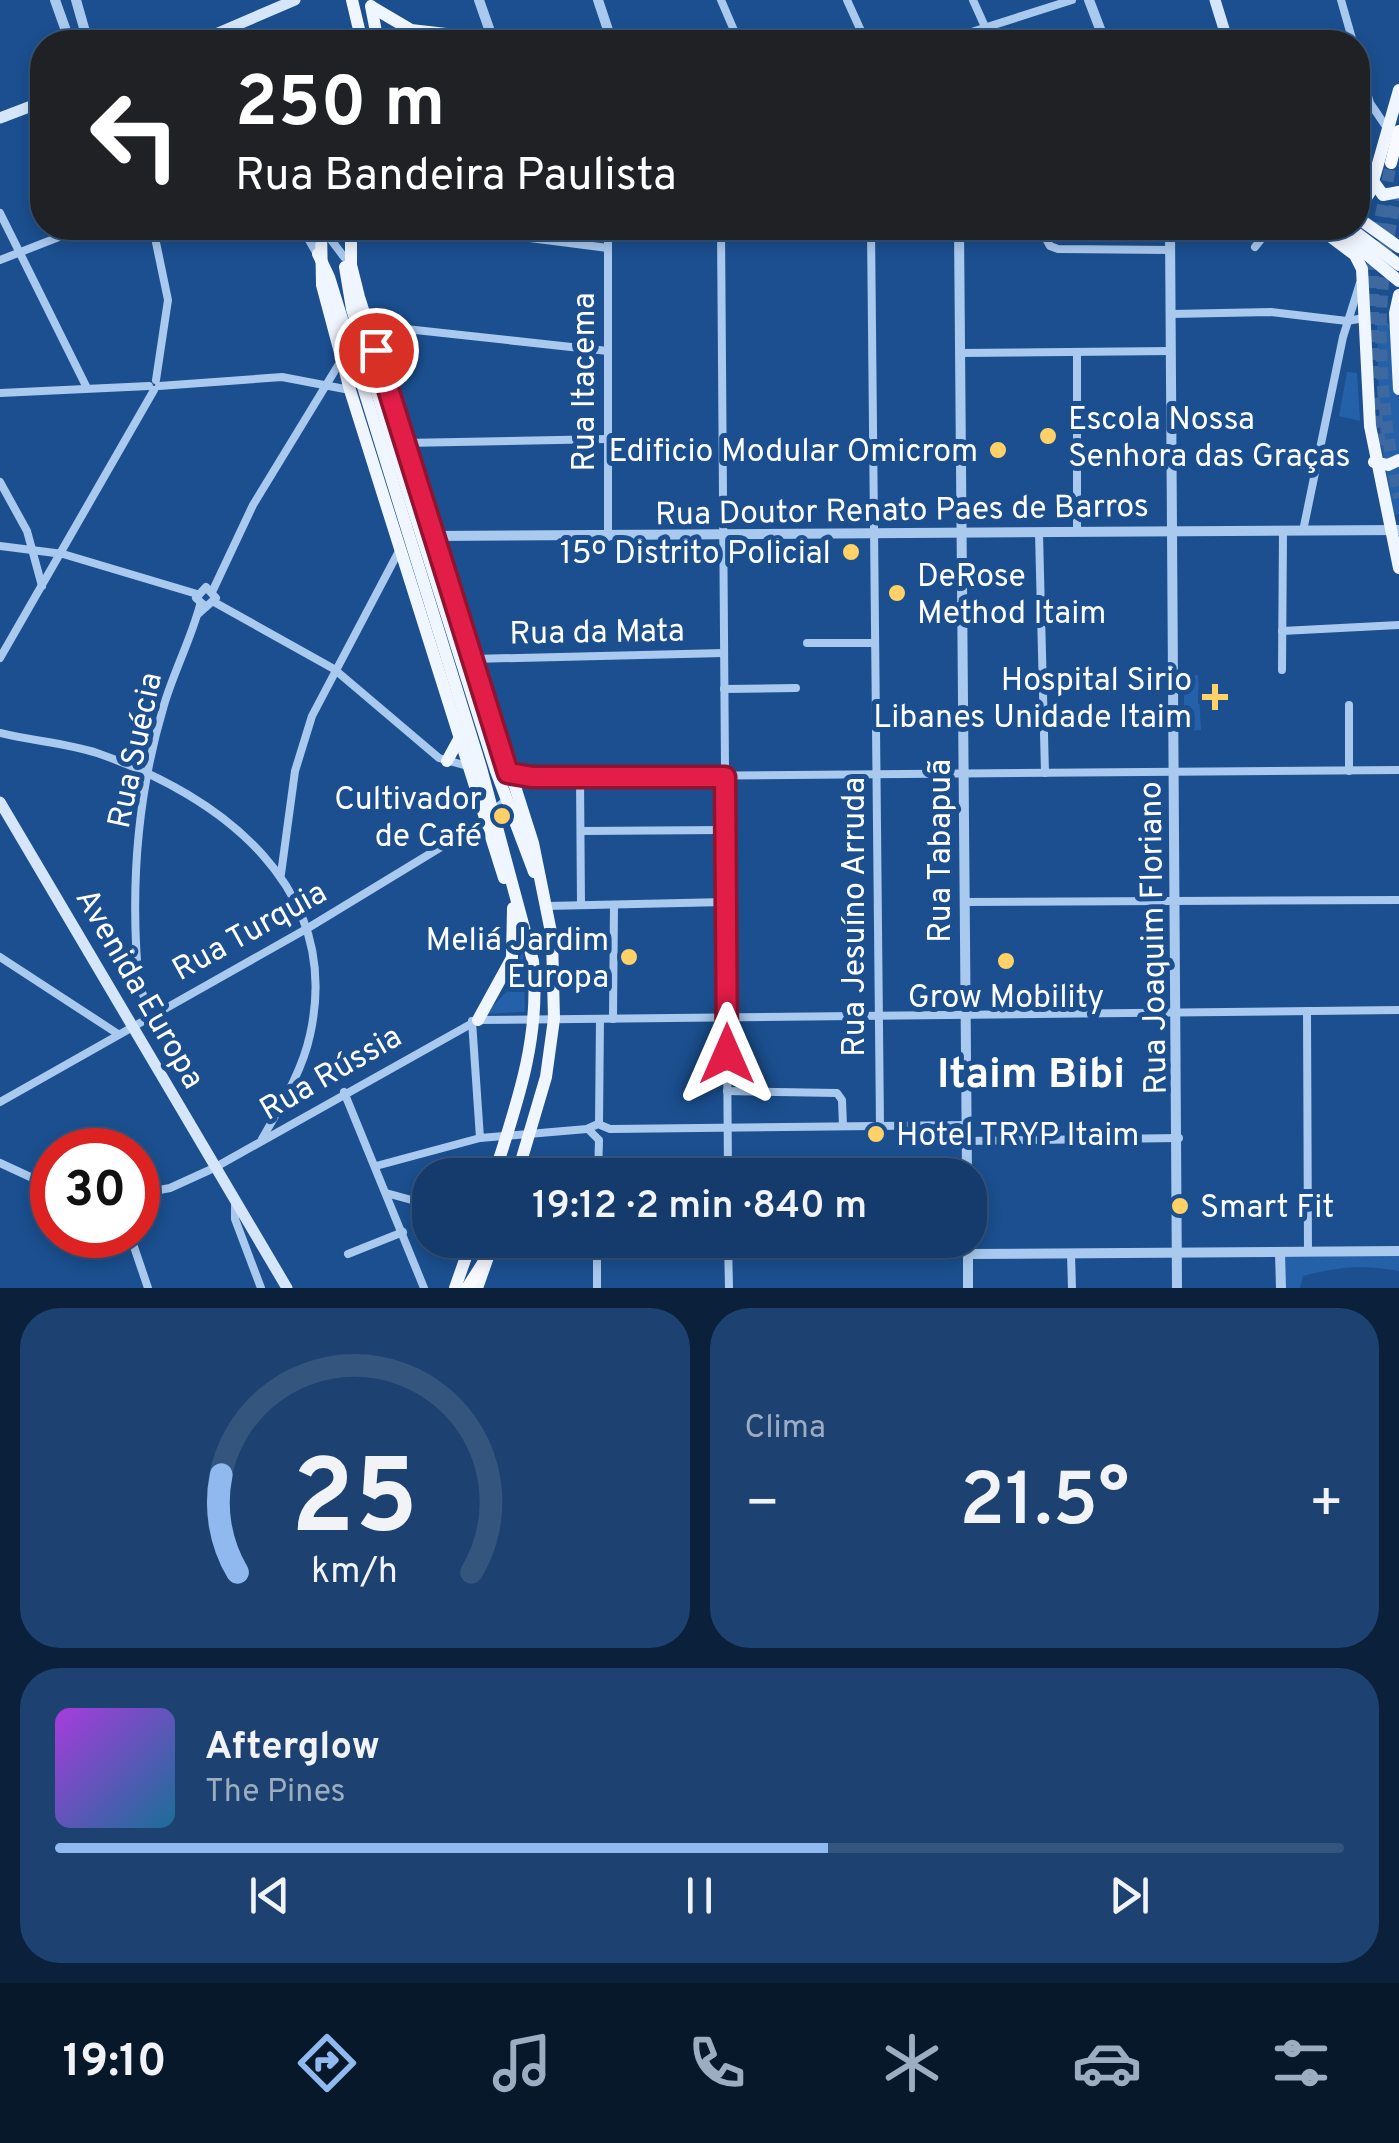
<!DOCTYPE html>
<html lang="pt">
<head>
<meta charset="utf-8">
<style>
  body { margin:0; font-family:Overpass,sans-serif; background:#1d4271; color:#f1f3f6; height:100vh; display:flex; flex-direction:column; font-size:38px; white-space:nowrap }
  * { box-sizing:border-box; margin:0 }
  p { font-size:32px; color:#9dadc1 }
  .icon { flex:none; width:55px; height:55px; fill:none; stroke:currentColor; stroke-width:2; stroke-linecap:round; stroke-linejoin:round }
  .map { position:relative; height:1288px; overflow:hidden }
  .details { display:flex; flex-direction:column; gap:20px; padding:20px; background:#0b203b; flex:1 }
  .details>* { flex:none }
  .hud { position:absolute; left:30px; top:30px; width:1340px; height:210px; border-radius:40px; box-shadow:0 5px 15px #0003,0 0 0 2px #33557e; background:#202124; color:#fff; overflow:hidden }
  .speed { position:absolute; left:30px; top:1128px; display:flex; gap:20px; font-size:50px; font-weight:700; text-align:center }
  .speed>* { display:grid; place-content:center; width:130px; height:130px; border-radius:50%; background:#143b6b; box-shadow:0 5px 15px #0003,0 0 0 2px #33557e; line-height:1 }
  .speed .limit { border:15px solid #d22; background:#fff; color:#111 }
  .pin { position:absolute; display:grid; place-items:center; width:85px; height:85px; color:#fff; margin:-42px; border:5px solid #fff; border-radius:50%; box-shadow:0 2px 10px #0007 }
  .me { position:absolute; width:110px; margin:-55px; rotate:0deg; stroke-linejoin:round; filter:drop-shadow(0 0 8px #0008) }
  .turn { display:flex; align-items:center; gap:35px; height:210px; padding:0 40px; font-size:45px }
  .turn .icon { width:130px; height:130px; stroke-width:2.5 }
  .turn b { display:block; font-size:70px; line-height:85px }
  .big { font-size:75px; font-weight:600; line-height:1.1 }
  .details .widget { flex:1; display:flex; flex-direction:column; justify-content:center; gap:15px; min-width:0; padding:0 35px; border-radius:40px; background:#1d4271 }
  .details .dial { align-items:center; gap:0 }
  .dial svg { height:260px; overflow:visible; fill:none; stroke:#33557e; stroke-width:7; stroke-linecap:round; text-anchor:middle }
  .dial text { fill:#f1f3f6; stroke:none }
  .song { display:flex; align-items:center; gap:30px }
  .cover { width:120px; height:120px; border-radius:15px; background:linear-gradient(135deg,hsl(280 70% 55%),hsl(200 70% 35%)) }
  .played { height:10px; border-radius:5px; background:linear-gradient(90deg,#90b9f0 60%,#33557e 60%) }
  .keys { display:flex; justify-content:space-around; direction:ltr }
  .heat { display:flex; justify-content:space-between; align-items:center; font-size:55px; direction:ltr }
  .details .tiles { flex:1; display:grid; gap:20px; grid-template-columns:1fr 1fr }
  .widget:last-child { grid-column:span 2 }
  .trip { position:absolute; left:412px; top:1158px; width:575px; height:100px; border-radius:40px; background:#143b6b; box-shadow:0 5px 15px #0003,0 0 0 2px #33557e; font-weight:600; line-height:100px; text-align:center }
  .dock { display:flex; height:160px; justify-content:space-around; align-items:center; background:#08182b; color:#9dadc1 }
  .dock .icon { width:70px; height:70px }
  .dock .on { color:#90b9f0 }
  .dock b { font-size:45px; color:#f1f3f6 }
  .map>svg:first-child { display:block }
  .green { fill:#2461a8 }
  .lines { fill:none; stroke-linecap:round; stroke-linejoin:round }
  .trunk-tunnel { stroke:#3d69a0; stroke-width:12; stroke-dasharray:12 6; stroke-linecap:butt }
  .minor { stroke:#a9c9ee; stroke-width:8 }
  .tertiary { stroke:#a9c9ee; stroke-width:10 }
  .secondary { stroke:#d6e6fa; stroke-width:11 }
  .primary { stroke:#f0f6ff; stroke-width:12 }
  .trunk { stroke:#f8faff; stroke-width:12 }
  .route-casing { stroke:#92132f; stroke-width:25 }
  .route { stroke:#e11d48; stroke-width:18 }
  .poi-dot { fill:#ffd166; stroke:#1b4f8f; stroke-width:4 }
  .labels { text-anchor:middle; stroke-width:10; stroke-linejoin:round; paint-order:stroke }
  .street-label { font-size:32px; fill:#fff; stroke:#1b4f8f }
  .poi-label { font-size:32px; fill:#fff; stroke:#1b4f8f; text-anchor:end }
  .district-label { font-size:42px; font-weight:bold; fill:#fff; stroke:#1b4f8f }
</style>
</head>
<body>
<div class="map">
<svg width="1399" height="1288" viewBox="0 0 1399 1288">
  <rect width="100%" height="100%" fill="#1b4f8f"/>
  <g class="green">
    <path d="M1384,320L1391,326L1399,401V514L1394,515L1380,437L1377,326Z"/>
    <path d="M1347,372L1357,373L1360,421L1339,416Z"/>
    <path d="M1198,675L1201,730L1184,731V676Z"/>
    <path d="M523,949L525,1012L485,1014L509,989Z"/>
    <path d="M1399,1255V1271C1364,1264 1337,1267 1303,1276L1300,1288H1284V1257Z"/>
  </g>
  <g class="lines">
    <g class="trunk-tunnel">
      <path d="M1399,189C1372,288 1378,398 1399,498"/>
      <path d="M1373,378V257L1391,163"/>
      <path d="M1374,398L1380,448"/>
    </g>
    <g class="minor">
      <path d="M721,0L739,42"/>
      <path d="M847,0L866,42"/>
      <path d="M973,0L986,29"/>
      <path d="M1341,0L1353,42"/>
      <path d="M940,42L1072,0"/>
      <path d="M1358,60L1370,103L1387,128"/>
      <path d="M0,213L87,388"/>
      <path d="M153,228L168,300L156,380"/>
      <path d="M302,228L317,254"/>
      <path d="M450,228L608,248"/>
      <path d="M608,228V537"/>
      <path d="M721,228L728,1175"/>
      <path d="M871,228L880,1126"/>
      <path d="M1040,228L1050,246L1058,249L1170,250"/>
      <path d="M323,229L344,257"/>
      <path d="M1255,247L1270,228"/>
      <path d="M0,260L82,228"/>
      <path d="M1171,314L1271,312L1347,321L1364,318"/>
      <path d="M369,325L608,351"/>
      <path d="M960,353L1171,351"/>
      <path d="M1077,353V532"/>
      <path d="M159,386L282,377L350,390"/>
      <path d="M0,393L149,386"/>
      <path d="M404,443L608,439"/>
      <path d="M0,482L27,531L42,586"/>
      <path d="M1303,531L1343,337L1360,283"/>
      <path d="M1039,533L1045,773"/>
      <path d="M0,546L63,554L197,594"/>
      <path d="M213,590L253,505L342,359"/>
      <path d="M214,602L334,669L439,758L471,767"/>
      <path d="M198,614L216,598L206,587L196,598L206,607"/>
      <path d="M1282,631L1399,625"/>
      <path d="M807,643H874"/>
      <path d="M0,658L154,390"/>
      <path d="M472,659L724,653"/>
      <path d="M1282,670L1283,531"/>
      <path d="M724,689L796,688"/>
      <path d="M0,733C32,741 66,743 97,753C222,796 343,888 310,1035C302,1072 281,1105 262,1139"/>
      <path d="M1349,771V705"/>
      <path d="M509,773L532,777L1399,770"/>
      <path d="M580,777L581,905"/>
      <path d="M581,831L725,830"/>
      <path d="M281,874L295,771L312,716L400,549"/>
      <path d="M965,902L1399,900"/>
      <path d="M546,906L726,902"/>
      <path d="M0,957L118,1034"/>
      <path d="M160,1010L145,999L139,986C130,892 137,795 164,705C174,671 191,639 200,605"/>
      <path d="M1307,1011L1308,1252"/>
      <path d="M613,1019L614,905"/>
      <path d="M472,1021L480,1138"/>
      <path d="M727,1091L837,1093L842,1100L843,1126"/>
      <path d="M344,1092L424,1288"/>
      <path d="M0,1102L308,928L474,827L506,800"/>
      <path d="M599,1124L600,1019"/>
      <path d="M589,1130L599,1140L598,1175"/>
      <path d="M967,1141L1179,1138"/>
      <path d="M0,1163L52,1187"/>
      <path d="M376,1166L480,1138L587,1129L598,1124L610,1129L967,1125"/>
      <path d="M386,1193L430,1205"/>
      <path d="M138,1194L170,1188L214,1168L478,1020L1399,1010"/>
      <path d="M235,1203V1219L261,1288"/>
      <path d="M130,1235L148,1288"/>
      <path d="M560,1240L597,1250"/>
      <path d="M728,1240L729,1288"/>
      <path d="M348,1254L403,1232"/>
      <path d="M1071,1254L1072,1288"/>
      <path d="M597,1288V1240"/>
    </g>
    <g class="tertiary">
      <path d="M55,0L70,42"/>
      <path d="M76,0L88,42"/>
      <path d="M479,0L493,40"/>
      <path d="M598,0L612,42"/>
      <path d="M1089,0L1105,42"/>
      <path d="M959,228L967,1175"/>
      <path d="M1170,228L1177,1288"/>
      <path d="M430,536L1399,530"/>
      <path d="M968,1240V1288"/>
      <path d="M1280,1253L1281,1288"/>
      <path d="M968,1254L1399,1251"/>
    </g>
    <g class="secondary">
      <path d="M1215,0L1228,42"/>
      <path d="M197,42L295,0"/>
      <path d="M0,118L42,102"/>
      <path d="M0,802L287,1288"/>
    </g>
    <g class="primary">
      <path d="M352,0L362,42"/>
      <path d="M371,6L378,42"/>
      <path d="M372,7L411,30L517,42"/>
      <path d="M1373,181L1383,195L1399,192"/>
      <path d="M1358,210L1370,192L1399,90"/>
      <path d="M1358,218L1399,247"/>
      <path d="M321,228L322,285L350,390L504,878"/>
      <path d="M351,228V265L359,297L533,843L552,937L554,1019L546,1077L517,1175"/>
      <path d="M1319,228L1355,255L1362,269L1370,426L1399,568"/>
      <path d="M1350,228L1399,265"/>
      <path d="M1343,235L1399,281"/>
      <path d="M318,254L329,277L481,768L533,961C541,1036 517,1104 494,1175"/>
      <path d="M345,267L352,309L392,442L496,771L534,872"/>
      <path d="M1399,295L1395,313L1399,389"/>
      <path d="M1374,462L1388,465L1399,460"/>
      <path d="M447,761L459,739"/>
      <path d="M478,1020L512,958L513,908"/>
      <path d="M455,1288L472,1240"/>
      <path d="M477,1288L494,1240"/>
    </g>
    <g class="trunk">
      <path d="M1391,163L1399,131"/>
      <path d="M467,1288L490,1252"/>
    </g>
  </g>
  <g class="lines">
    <defs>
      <path id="route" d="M376,350L508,773L532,777H725L727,1054"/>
    </defs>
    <use href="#route" class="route-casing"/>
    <use href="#route" class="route"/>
  </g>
  <g class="poi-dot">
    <circle cx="1048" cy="436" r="10"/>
    <circle cx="998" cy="450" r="10"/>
    <circle cx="851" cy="552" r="10"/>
    <circle cx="897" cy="593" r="10"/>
    <path d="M1210 682h10v10h10v10h-10v10h-10v-10h-10v-10h10z"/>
    <circle cx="502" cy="816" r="10"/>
    <circle cx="629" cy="957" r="10"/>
    <circle cx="1006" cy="961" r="10"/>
    <circle cx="876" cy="1134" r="10"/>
    <circle cx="1180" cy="1206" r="10"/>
  </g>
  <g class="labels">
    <g class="street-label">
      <text transform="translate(583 382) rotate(-90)" y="11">Rua Itacema</text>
      <text transform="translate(902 509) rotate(-1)" y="11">Rua Doutor Renato Paes de Barros</text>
      <text transform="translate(597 631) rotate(-1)" y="11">Rua da Mata</text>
      <text transform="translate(134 750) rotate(-78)" y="11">Rua Suécia</text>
      <text transform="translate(939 851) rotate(-90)" y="11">Rua Tabapuã</text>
      <text transform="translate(853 917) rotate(-90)" y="11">Rua Jesuíno Arruda</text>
      <text transform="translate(249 930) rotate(-29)" y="11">Rua Turquia</text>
      <text transform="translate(1152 938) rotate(-91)" y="11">Rua Joaquim Floriano</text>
      <text transform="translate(141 988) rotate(60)" y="11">Avenida Europa</text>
      <text transform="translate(330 1072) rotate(-30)" y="11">Rua Rússia</text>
    </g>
    <g class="poi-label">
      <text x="1068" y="429" text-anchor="start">Escola Nossa<tspan x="1068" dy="37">Senhora das Graças</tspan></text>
      <text x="978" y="461">Edificio Modular Omicrom</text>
      <text x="831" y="563">15º Distrito Policial</text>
      <text x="917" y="586" text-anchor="start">DeRose<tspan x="917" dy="37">Method Itaim</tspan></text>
      <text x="1192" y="690">Hospital Sirio<tspan x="1192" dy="37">Libanes Unidade Itaim</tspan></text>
      <text x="482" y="809">Cultivador<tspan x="482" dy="37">de Café</tspan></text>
      <text x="609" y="950">Meliá Jardim<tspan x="609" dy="37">Europa</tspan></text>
      <text x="1006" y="1007" text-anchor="middle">Grow Mobility</text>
      <text x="896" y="1145" text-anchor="start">Hotel TRYP Itaim</text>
      <text x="1200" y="1217" text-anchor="start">Smart Fit</text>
    </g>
    <g class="district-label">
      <text x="1031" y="1087">Itaim Bibi</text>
    </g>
  </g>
</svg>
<div class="speed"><div class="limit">30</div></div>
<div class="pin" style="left:376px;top:350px;background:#d93025"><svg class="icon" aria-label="arrive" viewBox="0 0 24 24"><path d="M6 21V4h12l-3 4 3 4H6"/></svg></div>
<svg class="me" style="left:727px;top:1054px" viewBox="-20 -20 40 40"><path d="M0-17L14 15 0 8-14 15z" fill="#e11d48" stroke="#fff" stroke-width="4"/></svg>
<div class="trip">19:12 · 2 min · 840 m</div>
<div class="hud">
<div class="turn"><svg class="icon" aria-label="left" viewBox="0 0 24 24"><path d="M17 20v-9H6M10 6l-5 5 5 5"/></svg><div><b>250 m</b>Rua Bandeira Paulista</div></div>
</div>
</div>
<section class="details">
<div class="tiles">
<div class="widget dial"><svg viewBox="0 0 100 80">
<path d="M14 69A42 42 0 1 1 86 69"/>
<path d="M14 69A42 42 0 0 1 9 39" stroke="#90b9f0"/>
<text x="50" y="56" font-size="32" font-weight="700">25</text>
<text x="50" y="72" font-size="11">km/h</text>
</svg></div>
<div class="widget"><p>Clima</p>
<div class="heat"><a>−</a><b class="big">21.5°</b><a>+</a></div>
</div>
<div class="widget">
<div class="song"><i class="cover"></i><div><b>Afterglow</b><p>The Pines</p></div></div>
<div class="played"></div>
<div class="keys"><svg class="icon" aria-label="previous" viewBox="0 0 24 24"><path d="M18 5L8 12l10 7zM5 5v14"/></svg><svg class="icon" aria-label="pause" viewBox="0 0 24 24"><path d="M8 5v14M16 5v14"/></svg><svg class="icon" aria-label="next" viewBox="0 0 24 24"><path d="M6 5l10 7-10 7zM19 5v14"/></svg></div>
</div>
</div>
</section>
<nav class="dock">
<b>19:10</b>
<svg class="icon on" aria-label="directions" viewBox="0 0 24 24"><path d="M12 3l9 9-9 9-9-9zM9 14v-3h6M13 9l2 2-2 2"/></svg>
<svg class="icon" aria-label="music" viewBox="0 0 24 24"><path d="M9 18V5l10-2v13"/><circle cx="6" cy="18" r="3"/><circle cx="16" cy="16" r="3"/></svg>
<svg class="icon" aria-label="phone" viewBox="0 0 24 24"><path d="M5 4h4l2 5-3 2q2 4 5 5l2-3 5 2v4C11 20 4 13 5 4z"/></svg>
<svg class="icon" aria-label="climate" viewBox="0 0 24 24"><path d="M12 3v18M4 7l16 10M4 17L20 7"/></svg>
<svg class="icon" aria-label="car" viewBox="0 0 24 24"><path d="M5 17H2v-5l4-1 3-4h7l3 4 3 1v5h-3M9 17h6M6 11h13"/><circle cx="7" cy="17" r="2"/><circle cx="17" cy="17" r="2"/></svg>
<svg class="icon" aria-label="filters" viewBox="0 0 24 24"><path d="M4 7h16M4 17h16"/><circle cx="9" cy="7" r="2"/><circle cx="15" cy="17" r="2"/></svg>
</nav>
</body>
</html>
